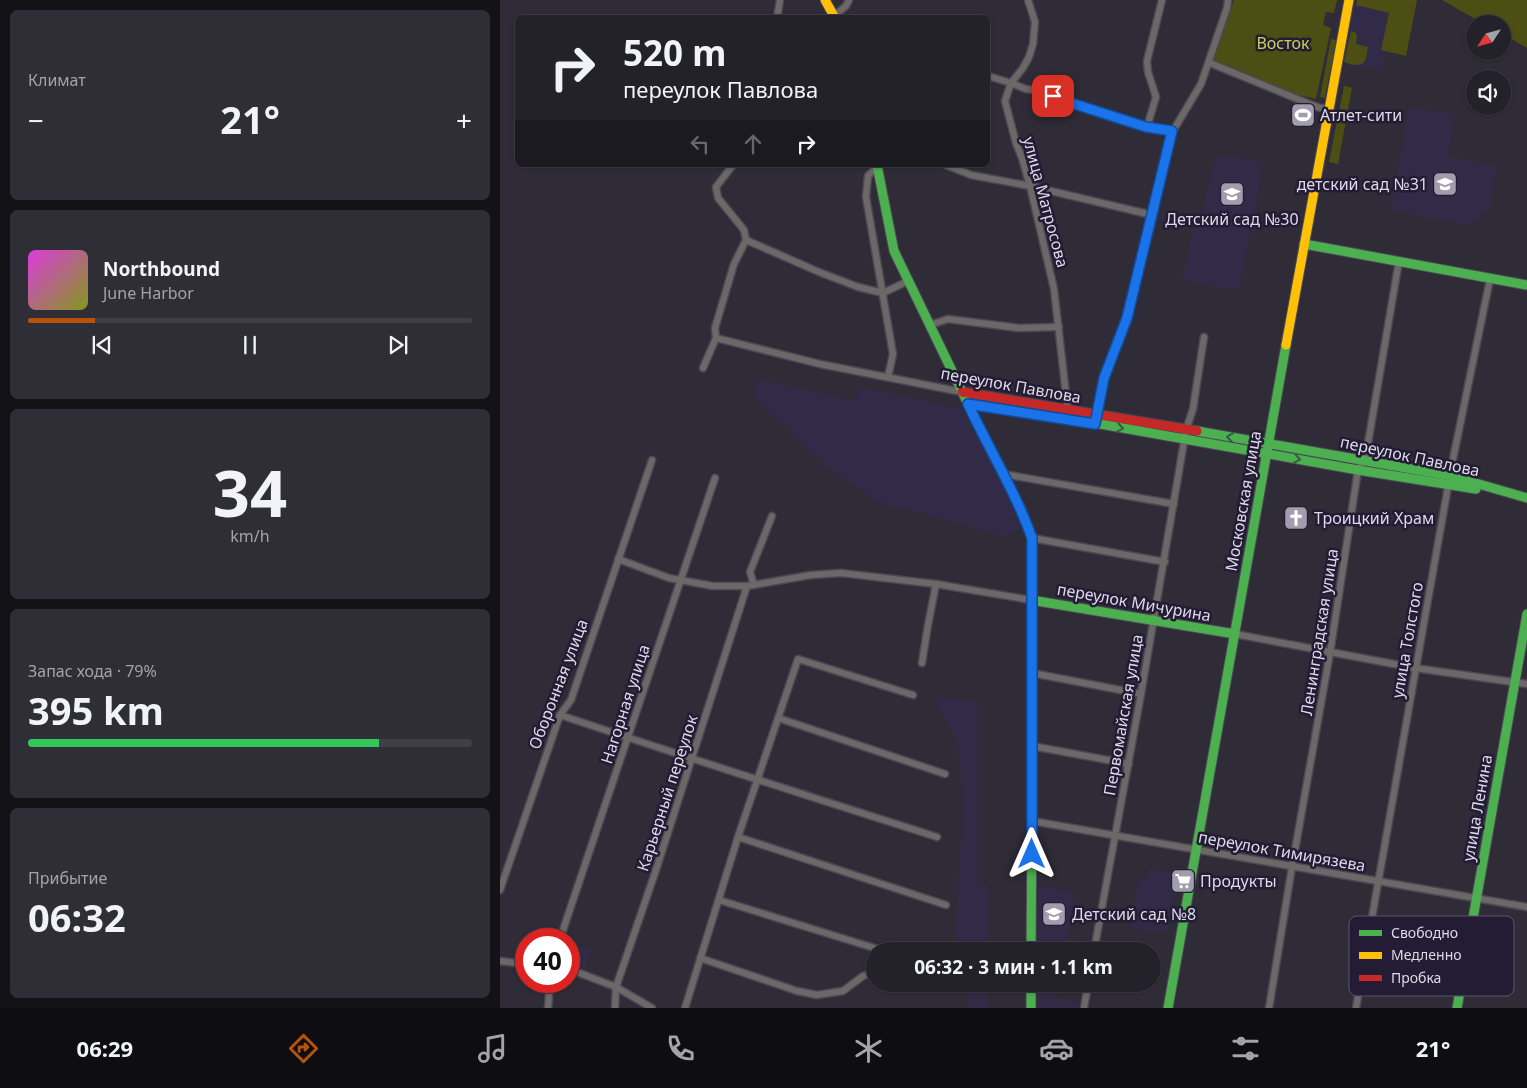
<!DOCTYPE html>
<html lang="ru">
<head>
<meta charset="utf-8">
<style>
  body { margin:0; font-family:"Noto Sans",sans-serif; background:#2f2e36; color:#f1f3f6; height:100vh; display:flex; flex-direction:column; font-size:19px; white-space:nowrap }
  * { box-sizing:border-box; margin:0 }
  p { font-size:16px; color:#a3a3a8 }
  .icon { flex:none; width:28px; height:28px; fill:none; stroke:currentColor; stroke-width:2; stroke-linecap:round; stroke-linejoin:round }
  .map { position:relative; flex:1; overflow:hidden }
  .side { display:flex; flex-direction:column; gap:10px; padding:10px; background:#131217; width:500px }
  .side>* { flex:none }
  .banner { position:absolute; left:15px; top:15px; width:475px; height:152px; border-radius:8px; box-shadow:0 1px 4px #0004,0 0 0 1px #403e47; background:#23212a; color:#f1f3f6; overflow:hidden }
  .needle { width:32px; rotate:234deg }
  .fabs { position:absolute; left:966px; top:15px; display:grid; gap:10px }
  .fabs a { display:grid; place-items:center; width:45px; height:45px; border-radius:50%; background:#23212a; box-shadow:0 1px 4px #0004,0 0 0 1px #403e47; font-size:25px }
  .speed { position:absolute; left:15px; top:928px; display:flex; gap:10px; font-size:25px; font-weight:700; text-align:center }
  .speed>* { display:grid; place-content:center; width:65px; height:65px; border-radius:50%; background:#23212a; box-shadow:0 1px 4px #0004,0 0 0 1px #403e47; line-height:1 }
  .speed .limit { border:8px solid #d22; background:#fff; color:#111 }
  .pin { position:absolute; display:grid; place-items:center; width:42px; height:42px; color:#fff; margin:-21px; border-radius:10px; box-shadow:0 2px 8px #0006 }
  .me { position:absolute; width:55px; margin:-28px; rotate:0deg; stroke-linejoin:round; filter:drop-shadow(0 0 4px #0008) }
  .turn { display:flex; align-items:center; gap:18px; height:105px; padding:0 25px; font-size:22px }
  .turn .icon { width:65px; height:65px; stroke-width:2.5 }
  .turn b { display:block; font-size:35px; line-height:42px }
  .lanes { display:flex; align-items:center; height:48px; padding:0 25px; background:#0003; justify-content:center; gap:25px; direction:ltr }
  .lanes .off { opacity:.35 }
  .big { font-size:38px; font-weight:700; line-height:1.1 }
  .side .tile { flex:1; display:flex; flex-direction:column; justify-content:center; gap:8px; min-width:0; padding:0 18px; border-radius:8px; background:#2f2e36 }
  .side .dial { align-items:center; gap:0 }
  .dial b { font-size:65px; line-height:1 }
  .song { display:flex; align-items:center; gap:15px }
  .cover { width:60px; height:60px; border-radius:8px; background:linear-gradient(135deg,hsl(300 70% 55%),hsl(70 70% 35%)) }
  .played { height:5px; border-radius:2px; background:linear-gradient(90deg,#b45309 15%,#403e47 15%) }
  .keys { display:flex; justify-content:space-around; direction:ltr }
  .heat { display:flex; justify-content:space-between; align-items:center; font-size:28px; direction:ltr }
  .charge { height:8px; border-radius:4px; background:linear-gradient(90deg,#34c759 79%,#403e47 0) }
  .trip { position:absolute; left:366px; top:942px; width:295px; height:50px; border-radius:25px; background:#23212a; box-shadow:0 1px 4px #0004,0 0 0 1px #403e47; font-weight:700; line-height:50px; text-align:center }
  .dock { display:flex; height:80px; justify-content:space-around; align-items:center; background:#0e0d11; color:#a3a3a8 }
  .dock .icon { width:35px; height:35px }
  .dock .current { color:#b45309 }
  .dock b { font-size:22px; color:#f1f3f6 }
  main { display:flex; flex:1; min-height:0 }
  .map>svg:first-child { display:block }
  .built { fill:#322b47 }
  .green { fill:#4c4e14 }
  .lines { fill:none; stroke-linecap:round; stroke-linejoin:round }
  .street-casing { stroke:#4c4954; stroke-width:9 }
  .fast-casing { stroke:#4c4954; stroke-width:11 }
  .slow-casing { stroke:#4c4954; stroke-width:11 }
  .jam-casing { stroke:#4c4954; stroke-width:11 }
  .street { stroke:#6d6868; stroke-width:6 }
  .fast { stroke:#4caf50; stroke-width:9 }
  .slow { stroke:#ffc107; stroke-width:9 }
  .jam { stroke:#c62828; stroke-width:9 }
  .oneway { stroke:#355e41 }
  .route-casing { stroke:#114b97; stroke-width:12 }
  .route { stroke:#1a73e8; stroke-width:9 }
  .labels { text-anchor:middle; stroke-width:5; stroke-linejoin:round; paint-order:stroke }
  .park-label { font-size:16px; fill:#cdd158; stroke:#231c34 }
  .poi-label { font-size:16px; fill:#dedaea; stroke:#231c34; text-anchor:start }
  .street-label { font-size:16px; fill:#dedaea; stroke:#231c34 }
  .key { fill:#231c34; stroke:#5b556b; stroke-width:1 }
  .key-label { font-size:14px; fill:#dedaea }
</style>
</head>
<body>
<main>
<section class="side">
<div class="tile"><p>Климат</p>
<div class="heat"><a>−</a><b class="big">21°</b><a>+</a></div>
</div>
<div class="tile">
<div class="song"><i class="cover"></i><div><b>Northbound</b><p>June Harbor</p></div></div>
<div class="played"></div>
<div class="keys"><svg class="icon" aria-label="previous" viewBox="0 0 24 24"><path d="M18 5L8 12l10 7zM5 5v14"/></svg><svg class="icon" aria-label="pause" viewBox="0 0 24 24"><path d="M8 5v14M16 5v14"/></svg><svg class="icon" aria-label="next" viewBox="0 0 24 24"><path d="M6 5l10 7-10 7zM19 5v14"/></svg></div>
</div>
<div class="tile dial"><b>34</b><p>km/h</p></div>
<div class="tile"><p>Запас хода · 79%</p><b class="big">395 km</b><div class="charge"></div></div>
<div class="tile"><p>Прибытие</p><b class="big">06:32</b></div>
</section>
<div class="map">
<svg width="1027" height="1008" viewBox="0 0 1027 1008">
  <rect width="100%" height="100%" fill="#2f2c38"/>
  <g class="built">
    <path d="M854,0H895L883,71L843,64Z"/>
    <path d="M909,108L955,114L947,156L997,166L991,203L970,225L891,210Z"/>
    <path d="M717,154L763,163L739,291L682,280L694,226H698Z"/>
    <path d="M259,379L356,402L359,387L462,409L499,477L521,528L503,536L374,500L359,487L330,469L307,448L288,428L266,409L254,394Z"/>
    <path d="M434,698L477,701V878L488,888V951H464V950L455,946L463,807L458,742Z"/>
    <path d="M648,869L678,873L667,934L630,927L639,878L647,879Z"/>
    <path d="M538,887L575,891L567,937L568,938L591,943L589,951H538Z"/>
    <path d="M69,942L91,950L85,970L69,966Z"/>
    <path d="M468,984H488V1008H467Z"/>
    <path d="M538,984H557L555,998L577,1003L580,1004L579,1008H538Z"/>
  </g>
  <g class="green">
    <path d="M734,0H837L834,13L826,12L823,25L831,28L816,99L799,95L712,61Z"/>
    <path d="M857,0H917L906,56L881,50L889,13L856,5Z"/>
    <path d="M942,0H1027V48L1003,34L1002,24H984Z"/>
    <path d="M851,31L855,32L857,35L856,44L868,47C866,66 862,68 844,62Z"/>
    <path d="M831,39L836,40L825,98L820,97Z"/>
    <path d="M844,86L852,88L838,164L829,162Z"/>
  </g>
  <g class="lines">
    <defs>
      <g id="street">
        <path d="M528,0L535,22L533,44L529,57L523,68L511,83L505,101L516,143L522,158L530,186L554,289L567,403L564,419"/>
        <path d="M334,16L346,6L349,0"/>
        <path d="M277,18L280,0"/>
        <path d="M710,63L817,107L829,110"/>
        <path d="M488,76L511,83L526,89L541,91L565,101L647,127L673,131"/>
        <path d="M647,127L656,97L648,72L647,61L662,0"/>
        <path d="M446,165L471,175L530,186L652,215"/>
        <path d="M377,167L368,176L366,197L393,354L388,377"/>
        <path d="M246,240L319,272L358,287L383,293L408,281"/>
        <path d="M430,325L448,319L519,328L559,327"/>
        <path d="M216,338L320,364L462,392"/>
        <path d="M203,368L216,338L215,328L234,264L246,240L244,230L218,198L216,187L233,165"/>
        <path d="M596,417L604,378L627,318L673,131L701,84L727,8L728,0"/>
        <path d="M503,474L674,504"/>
        <path d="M532,538L665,562"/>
        <path d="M118,559L169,578L213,586H247L311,575L341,573L436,584L531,600"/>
        <path d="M254,585L250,572L272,516"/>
        <path d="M735,634L915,668L1027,684"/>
        <path d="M422,663L428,625L436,584"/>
        <path d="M532,673L641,694"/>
        <path d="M60,715C185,757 311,797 437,837"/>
        <path d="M278,718L445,774"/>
        <path d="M532,746L629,764"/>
        <path d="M532,821L1027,907"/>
        <path d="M238,837L446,905"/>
        <path d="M0,890L60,715L71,700L152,460"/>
        <path d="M219,900L384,951"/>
        <path d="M60,939L215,478"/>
        <path d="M594,951L641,694L686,430L693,409L704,337"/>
        <path d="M200,958L297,991L317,995L343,991L363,976L375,972"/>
        <path d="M0,961L26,964"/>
        <path d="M69,969L116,987L152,1008"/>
        <path d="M48,1008L50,981"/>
        <path d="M115,1008L116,987L156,870L247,586"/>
        <path d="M185,1008L238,837L298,659L413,695"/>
        <path d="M584,1008L588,984"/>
        <path d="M769,1008L792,867L830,653L858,470L864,461L867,449L899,261"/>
        <path d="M856,1008L952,464L990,279"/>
      </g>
      <g id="fast">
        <path d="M377,165L394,251L484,437L521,509L532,538V608"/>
        <path d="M804,244L1027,285"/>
        <path d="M468,404L595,423L858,470L976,489"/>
        <path d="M697,431L951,476L1027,498"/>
        <path d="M531,600L735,634"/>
        <path d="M531,951L532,819"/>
        <path d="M531,984V1008"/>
        <path d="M668,1008L786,345"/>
        <path d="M957,1008L1027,614"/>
      </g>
      <g id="slow">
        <path d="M325,0L335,18"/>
        <path d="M786,345L849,0"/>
        <path d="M532,608V819"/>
      </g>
      <path id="jam" d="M462,392L697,431"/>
    </defs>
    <use href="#street" class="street-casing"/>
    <use href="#fast" class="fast-casing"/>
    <use href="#slow" class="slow-casing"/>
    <use href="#jam" class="jam-casing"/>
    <use href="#street" class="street"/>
    <use href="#fast" class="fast"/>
    <use href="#slow" class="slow"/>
    <use href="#jam" class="jam"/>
  </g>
  <defs><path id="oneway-chevron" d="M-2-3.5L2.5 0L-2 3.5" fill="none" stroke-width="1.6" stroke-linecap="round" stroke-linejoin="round" transform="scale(1.25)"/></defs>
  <g class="oneway">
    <use href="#oneway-chevron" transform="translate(620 428) rotate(10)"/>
    <use href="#oneway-chevron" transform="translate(730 437) rotate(-171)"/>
    <use href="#oneway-chevron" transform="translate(797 459) rotate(11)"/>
  </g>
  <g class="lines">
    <defs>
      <path id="route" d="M532,854V538C515,491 489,449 468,404L595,424L604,378L627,318L672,131L646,127L565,101L553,96"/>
    </defs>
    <use href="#route" class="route-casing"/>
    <use href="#route" class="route"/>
  </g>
  <defs>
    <symbol id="stadium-square" viewBox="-11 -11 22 22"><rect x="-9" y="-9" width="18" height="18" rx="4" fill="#a19dac" stroke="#231c34"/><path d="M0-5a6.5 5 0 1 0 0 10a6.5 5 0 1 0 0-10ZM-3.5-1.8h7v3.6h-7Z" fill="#fff"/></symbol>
    <symbol id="school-square" viewBox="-11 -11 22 22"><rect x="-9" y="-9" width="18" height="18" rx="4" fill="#a19dac" stroke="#231c34"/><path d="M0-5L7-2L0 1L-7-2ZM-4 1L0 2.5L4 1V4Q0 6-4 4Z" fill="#fff"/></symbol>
    <symbol id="church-square" viewBox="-11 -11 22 22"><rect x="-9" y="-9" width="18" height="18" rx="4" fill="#a19dac" stroke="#231c34"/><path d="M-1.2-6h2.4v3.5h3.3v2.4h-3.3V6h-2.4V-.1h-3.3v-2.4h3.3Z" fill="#fff"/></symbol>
    <symbol id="supermarket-square" viewBox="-11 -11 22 22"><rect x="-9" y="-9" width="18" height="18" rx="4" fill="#a19dac" stroke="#231c34"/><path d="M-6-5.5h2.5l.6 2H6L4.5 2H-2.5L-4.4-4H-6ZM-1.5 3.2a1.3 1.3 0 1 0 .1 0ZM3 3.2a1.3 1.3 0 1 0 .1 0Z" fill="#fff"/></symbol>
  </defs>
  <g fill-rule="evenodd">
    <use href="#stadium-square" x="789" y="101" width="28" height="28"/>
    <use href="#school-square" x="931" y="170" width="28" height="28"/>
    <use href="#school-square" x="718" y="180" width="28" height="28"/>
    <use href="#church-square" x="782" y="504" width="28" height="28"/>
    <use href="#supermarket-square" x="669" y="867" width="28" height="28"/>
    <use href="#school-square" x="540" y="900" width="28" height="28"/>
  </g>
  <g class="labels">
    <g class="park-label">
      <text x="783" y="49">Восток</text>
    </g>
    <g class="poi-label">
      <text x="820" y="121">Атлет-сити</text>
      <text x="928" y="190" text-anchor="end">детский сад №31</text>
      <text x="732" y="225" text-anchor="middle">Детский сад №30</text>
      <text x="814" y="524">Троицкий Храм</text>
      <text x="700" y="887">Продукты</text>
      <text x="572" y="920">Детский сад №8</text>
    </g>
    <g class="street-label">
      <text transform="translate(546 202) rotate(75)" y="6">улица Матросова</text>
      <text transform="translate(511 385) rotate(10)" y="6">переулок Павлова</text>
      <text transform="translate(910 456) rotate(12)" y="6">переулок Павлова</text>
      <text transform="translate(743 501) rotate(-80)" y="6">Московская улица</text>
      <text transform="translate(634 602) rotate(10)" y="6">переулок Мичурина</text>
      <text transform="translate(819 632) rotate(-81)" y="6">Ленинградская улица</text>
      <text transform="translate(907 640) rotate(-80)" y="6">улица Толстого</text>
      <text transform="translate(58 684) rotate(-69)" y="6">Оборонная улица</text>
      <text transform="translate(125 704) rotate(-72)" y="6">Нагорная улица</text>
      <text transform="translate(623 715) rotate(-80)" y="6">Первомайская улица</text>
      <text transform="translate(167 793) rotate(-72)" y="6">Карьерный переулок</text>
      <text transform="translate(977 808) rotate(-80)" y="6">улица Ленина</text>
      <text transform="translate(782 851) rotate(10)" y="6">переулок Тимирязева</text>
    </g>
  </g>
  <rect x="849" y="916" width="165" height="80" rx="8" class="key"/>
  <rect x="859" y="930" width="23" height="6" fill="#4caf50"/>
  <rect x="859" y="952" width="23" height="7" fill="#ffc107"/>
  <rect x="859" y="975" width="23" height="6" fill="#c62828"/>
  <g class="key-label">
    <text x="891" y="938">Свободно</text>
    <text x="891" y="960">Медленно</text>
    <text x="891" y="983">Пробка</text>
  </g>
</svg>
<div class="fabs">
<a><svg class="needle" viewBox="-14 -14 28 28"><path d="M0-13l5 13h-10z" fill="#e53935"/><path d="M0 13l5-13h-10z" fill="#a3a3a8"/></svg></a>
<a><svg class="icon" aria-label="sound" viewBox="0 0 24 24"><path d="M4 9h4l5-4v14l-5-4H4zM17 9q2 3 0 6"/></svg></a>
</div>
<div class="speed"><div class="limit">40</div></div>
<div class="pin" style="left:553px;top:96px;background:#d93025"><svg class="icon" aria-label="arrive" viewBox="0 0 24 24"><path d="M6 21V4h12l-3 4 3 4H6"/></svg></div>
<svg class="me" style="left:532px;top:854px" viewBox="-20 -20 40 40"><path d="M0-17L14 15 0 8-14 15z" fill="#1a73e8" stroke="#fff" stroke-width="4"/></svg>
<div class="trip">06:32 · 3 мин · 1.1 km</div>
<div class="banner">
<div class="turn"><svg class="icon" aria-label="right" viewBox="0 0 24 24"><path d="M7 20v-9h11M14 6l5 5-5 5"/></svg><div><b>520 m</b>переулок Павлова</div></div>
<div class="lanes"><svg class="icon off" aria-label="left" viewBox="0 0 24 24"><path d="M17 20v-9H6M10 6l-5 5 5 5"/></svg><svg class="icon off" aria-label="ahead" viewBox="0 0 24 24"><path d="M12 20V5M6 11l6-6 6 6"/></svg><svg class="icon" aria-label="right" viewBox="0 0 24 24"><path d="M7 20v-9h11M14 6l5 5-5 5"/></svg></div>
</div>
</div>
</main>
<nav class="dock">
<b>06:29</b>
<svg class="icon current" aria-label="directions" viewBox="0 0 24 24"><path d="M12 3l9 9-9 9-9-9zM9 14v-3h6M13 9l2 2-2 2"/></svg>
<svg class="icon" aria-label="music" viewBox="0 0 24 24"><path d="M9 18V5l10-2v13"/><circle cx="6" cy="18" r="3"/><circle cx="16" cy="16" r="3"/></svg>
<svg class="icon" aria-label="phone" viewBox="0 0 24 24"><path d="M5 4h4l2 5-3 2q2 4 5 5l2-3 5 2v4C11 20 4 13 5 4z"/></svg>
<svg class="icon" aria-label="climate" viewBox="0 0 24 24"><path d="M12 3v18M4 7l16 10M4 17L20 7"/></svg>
<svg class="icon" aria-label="car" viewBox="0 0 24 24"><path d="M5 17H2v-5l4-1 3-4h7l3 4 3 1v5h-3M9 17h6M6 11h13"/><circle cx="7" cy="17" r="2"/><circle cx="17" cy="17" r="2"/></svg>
<svg class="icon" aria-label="filters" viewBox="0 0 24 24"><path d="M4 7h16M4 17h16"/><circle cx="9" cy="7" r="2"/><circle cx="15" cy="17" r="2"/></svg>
<b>21°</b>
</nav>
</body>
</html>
